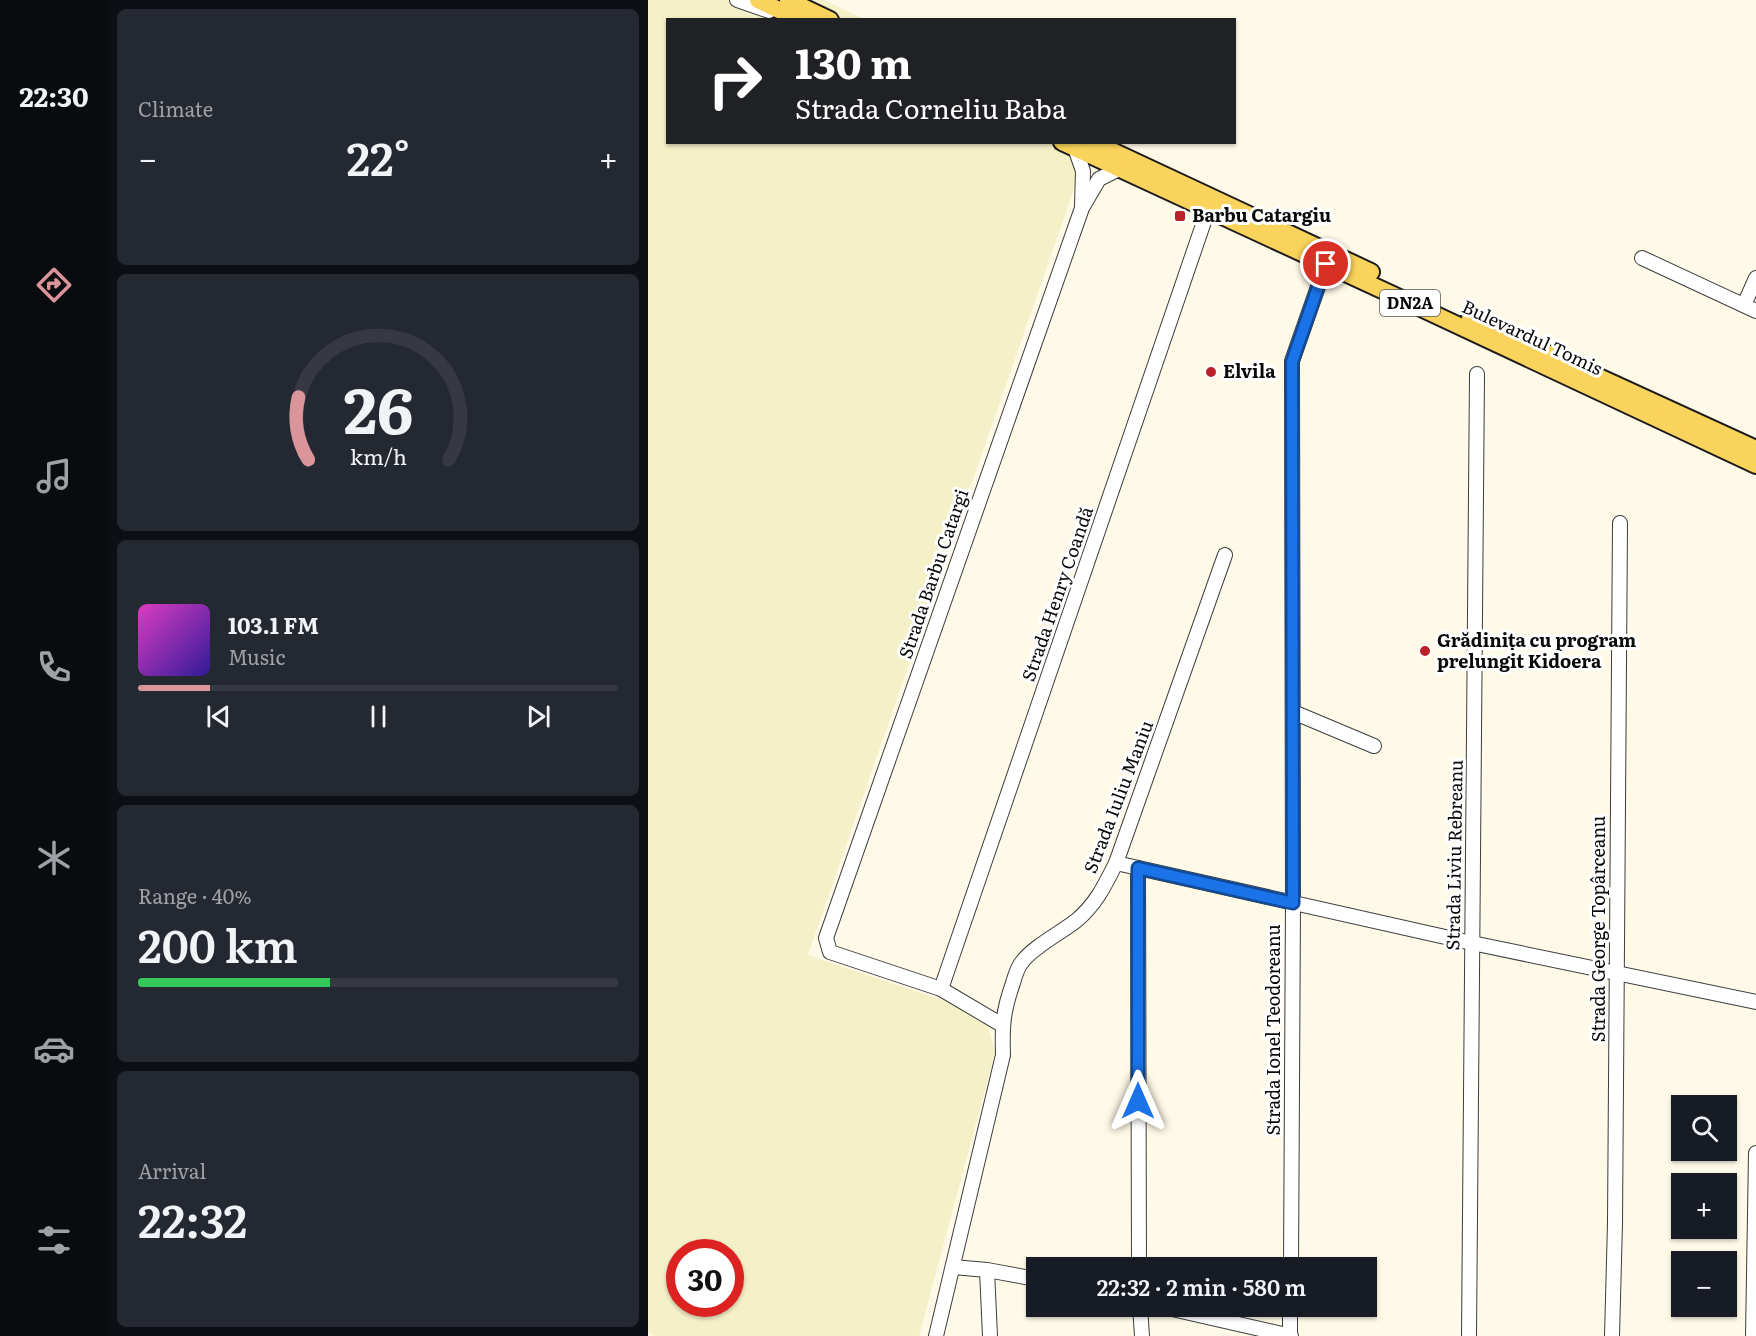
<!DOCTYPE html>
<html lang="en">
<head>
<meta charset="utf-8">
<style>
  body { margin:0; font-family:Literata,serif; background:#242831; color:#f1f3f6; height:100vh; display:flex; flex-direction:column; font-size:22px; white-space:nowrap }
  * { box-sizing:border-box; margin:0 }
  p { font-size:20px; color:#9ea1a6 }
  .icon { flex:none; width:33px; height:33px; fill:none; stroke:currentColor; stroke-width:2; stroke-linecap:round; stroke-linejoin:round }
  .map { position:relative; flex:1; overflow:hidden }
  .drawer { display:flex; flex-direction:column; gap:9px; padding:9px; background:#0d0f14; width:540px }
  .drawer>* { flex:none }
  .banner { position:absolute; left:18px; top:18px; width:570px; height:126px; border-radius:0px; box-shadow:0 2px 4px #0004; background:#202124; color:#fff; overflow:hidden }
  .fabs { position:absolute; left:1023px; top:1095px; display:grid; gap:12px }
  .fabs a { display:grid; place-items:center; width:66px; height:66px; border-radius:0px; background:#171b24; box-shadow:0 2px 4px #0004; font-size:30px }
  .speed { position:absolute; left:18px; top:1239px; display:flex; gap:12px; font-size:30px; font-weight:700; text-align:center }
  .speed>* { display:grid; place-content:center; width:78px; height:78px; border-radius:50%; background:#171b24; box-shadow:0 2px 4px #0004; line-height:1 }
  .speed .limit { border:9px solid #d22; background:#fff; color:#111 }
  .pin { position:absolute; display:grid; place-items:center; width:51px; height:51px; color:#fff; margin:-26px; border:3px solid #fff; border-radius:50%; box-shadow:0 2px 6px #0007 }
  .me { position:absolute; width:66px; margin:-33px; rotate:0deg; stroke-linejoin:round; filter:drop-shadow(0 0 4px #0008) }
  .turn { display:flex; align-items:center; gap:21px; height:126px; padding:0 30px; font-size:27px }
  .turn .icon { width:78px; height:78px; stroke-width:2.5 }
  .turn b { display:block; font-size:42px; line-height:51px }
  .big { font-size:45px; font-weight:600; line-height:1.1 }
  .drawer .card { flex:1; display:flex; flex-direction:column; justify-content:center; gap:9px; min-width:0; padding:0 21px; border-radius:9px; background:#242831 }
  .drawer .dial { align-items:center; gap:0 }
  .dial svg { height:156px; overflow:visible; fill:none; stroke:#363941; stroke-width:7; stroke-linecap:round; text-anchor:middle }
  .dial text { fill:#f1f3f6; stroke:none }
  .song { display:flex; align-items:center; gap:18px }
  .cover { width:72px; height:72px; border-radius:9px; background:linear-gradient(135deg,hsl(310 70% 55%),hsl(250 70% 35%)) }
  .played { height:6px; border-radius:3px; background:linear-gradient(90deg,#d9959a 15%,#363941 15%) }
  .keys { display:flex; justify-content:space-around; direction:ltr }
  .heat { display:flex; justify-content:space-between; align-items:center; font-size:33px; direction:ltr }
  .charge { height:9px; border-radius:4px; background:linear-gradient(90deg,#34c759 40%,#363941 0) }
  .trip { position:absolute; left:378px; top:1257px; width:351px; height:60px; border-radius:0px; background:#171b24; box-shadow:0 2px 4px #0004; font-weight:600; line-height:60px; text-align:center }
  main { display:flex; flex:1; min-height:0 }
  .tabs { display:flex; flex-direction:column; width:108px; justify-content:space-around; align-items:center; background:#090b0e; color:#9ea1a6 }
  .tabs .icon { width:42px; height:42px }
  .tabs .selected { color:#d9959a }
  .tabs b { font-size:27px; color:#f1f3f6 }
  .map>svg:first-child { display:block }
  .farmland { fill:#f4f0c8; fill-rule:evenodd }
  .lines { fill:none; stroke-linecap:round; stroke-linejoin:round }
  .minor-casing { stroke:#3d3d3d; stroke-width:16 }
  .major-casing { stroke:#1b1b1b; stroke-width:20 }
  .minor { stroke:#fff; stroke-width:14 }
  .major { stroke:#fad35c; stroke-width:16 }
  .route-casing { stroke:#114b97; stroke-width:15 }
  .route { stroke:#1a73e8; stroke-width:10 }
  .poi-dot { fill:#bb222a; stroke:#fff; stroke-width:2 }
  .labels { text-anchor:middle; stroke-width:6; stroke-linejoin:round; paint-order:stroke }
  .shield { fill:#fff; stroke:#545454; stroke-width:1.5 }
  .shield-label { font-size:16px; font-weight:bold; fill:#0a0a0a }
  .poi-label { font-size:18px; font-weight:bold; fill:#0a0a0a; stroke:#fff; text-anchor:start }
  .street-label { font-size:18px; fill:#0a0a0a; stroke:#fff }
</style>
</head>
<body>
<main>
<nav class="tabs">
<b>22:30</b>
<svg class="icon selected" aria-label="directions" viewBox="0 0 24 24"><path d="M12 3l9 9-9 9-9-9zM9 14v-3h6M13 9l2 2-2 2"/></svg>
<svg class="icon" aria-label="music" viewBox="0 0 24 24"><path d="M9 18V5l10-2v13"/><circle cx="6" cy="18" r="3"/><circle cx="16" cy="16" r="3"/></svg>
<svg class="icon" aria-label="phone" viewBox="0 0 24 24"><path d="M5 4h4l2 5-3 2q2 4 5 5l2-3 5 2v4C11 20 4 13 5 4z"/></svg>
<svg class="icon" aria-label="climate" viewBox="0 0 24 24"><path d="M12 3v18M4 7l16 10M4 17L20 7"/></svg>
<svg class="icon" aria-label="car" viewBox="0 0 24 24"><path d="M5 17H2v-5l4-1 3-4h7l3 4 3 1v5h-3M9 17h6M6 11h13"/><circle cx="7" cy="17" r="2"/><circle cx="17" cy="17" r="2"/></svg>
<svg class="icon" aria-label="filters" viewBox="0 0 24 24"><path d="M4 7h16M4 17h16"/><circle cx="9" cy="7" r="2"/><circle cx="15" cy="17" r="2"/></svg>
</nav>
<section class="drawer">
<div class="card"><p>Climate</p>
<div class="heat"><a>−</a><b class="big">22°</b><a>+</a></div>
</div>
<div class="card dial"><svg viewBox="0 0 100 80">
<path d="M14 69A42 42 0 1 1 86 69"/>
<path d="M14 69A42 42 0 0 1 9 37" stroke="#d9959a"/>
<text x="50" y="56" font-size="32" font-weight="700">26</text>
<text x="50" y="72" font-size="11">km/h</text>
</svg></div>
<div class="card">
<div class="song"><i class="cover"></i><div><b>103.1 FM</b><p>Music</p></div></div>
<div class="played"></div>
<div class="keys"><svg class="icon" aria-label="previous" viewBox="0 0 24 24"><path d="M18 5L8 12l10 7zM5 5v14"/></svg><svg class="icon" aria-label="pause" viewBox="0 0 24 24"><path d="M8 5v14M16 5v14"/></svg><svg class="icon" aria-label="next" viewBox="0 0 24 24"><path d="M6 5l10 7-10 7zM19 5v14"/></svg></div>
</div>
<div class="card"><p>Range · 40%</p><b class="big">200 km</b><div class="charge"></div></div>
<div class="card"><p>Arrival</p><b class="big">22:32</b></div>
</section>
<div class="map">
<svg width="1108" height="1336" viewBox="0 0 1108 1336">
  <rect width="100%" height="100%" fill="#fffae8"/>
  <path class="farmland" d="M0,0H176L216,19L20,20V142L442,143L160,955L307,1004L340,1027L347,1053L271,1336H6L0,1332ZM32,1252H82V1304H32Z"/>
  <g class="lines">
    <defs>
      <g id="minor">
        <path d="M89,0L121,11"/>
        <path d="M427,148L435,171L434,206"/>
        <path d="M994,258L1108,311"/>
        <path d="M1096,305L1108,278"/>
        <path d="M645,712L726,746"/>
        <path d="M468,863L824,943L1108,1002"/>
        <path d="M490,868L491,1268"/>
        <path d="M293,989L560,210"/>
        <path d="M354,1025L293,989L182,952L178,938L434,208L451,179L471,169"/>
        <path d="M305,1267L339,1270L388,1279"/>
        <path d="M643,1268L645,903L644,361L678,264"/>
        <path d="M339,1270L342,1336"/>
        <path d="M492,1306L494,1336"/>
        <path d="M511,1306L643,1336"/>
        <path d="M288,1336L355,1055C354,1026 355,1011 365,983C367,976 369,968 374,962C386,946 413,933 429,920C448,904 457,885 468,863L577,555"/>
        <path d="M642,1336V1306"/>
        <path d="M821,1336L829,374"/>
        <path d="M964,1336L967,1223L972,523"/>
        <path d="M1105,1336L1108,1153"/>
      </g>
      <g id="major">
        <path d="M110,0L152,20"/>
        <path d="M140,0L182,20"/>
        <path d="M414,142L758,301L1108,465"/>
        <path d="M445,142L723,272"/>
        <path d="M822,318L1108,449"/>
      </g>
    </defs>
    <use href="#minor" class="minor-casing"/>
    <use href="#major" class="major-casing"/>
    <use href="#minor" class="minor"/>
    <use href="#major" class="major"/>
  </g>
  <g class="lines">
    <defs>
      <path id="route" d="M490,1101V868L645,903L644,362L678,264"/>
    </defs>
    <use href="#route" class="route-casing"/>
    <use href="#route" class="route"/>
  </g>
  <g class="poi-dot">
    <rect x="526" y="210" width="12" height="12" rx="3"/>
    <circle cx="563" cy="372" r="6"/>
    <circle cx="777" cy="651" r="6"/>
  </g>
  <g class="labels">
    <rect class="shield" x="732" y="290" width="60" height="26" rx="4.5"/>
    <g class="shield-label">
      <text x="762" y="309">DN2A</text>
    </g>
    <g class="poi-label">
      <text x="544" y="222">Barbu Catargiu</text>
      <text x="575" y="378">Elvila</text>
      <text x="789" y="647">Grădinița cu program<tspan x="789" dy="21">prelungit Kidoera</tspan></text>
    </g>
    <g class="street-label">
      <text transform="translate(884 338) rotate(25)" y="6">Bulevardul Tomis</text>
      <text transform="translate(286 574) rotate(-71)" y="6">Strada Barbu Catargi</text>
      <text transform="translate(410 594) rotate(-71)" y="6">Strada Henry Coandă</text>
      <text transform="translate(471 797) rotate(-69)" y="6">Strada Iuliu Maniu</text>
      <text transform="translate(807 855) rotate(-89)" y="6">Strada Liviu Rebreanu</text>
      <text transform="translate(951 929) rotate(-90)" y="6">Strada George Topârceanu</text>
      <text transform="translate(626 1030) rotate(-90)" y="6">Strada Ionel Teodoreanu</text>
    </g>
  </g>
</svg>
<div class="fabs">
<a><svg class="icon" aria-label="search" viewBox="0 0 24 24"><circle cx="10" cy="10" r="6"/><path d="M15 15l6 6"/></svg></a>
<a>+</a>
<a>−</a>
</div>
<div class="speed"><div class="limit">30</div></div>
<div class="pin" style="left:678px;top:264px;background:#d93025"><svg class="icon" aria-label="arrive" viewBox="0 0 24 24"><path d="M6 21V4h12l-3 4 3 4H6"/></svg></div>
<svg class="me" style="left:490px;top:1101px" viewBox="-20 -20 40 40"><path d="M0-17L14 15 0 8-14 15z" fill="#1a73e8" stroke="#fff" stroke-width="4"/></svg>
<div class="trip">22:32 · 2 min · 580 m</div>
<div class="banner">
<div class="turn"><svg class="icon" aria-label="right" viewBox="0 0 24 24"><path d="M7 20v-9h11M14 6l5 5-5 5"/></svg><div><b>130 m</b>Strada Corneliu Baba</div></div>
</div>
</div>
</main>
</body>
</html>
